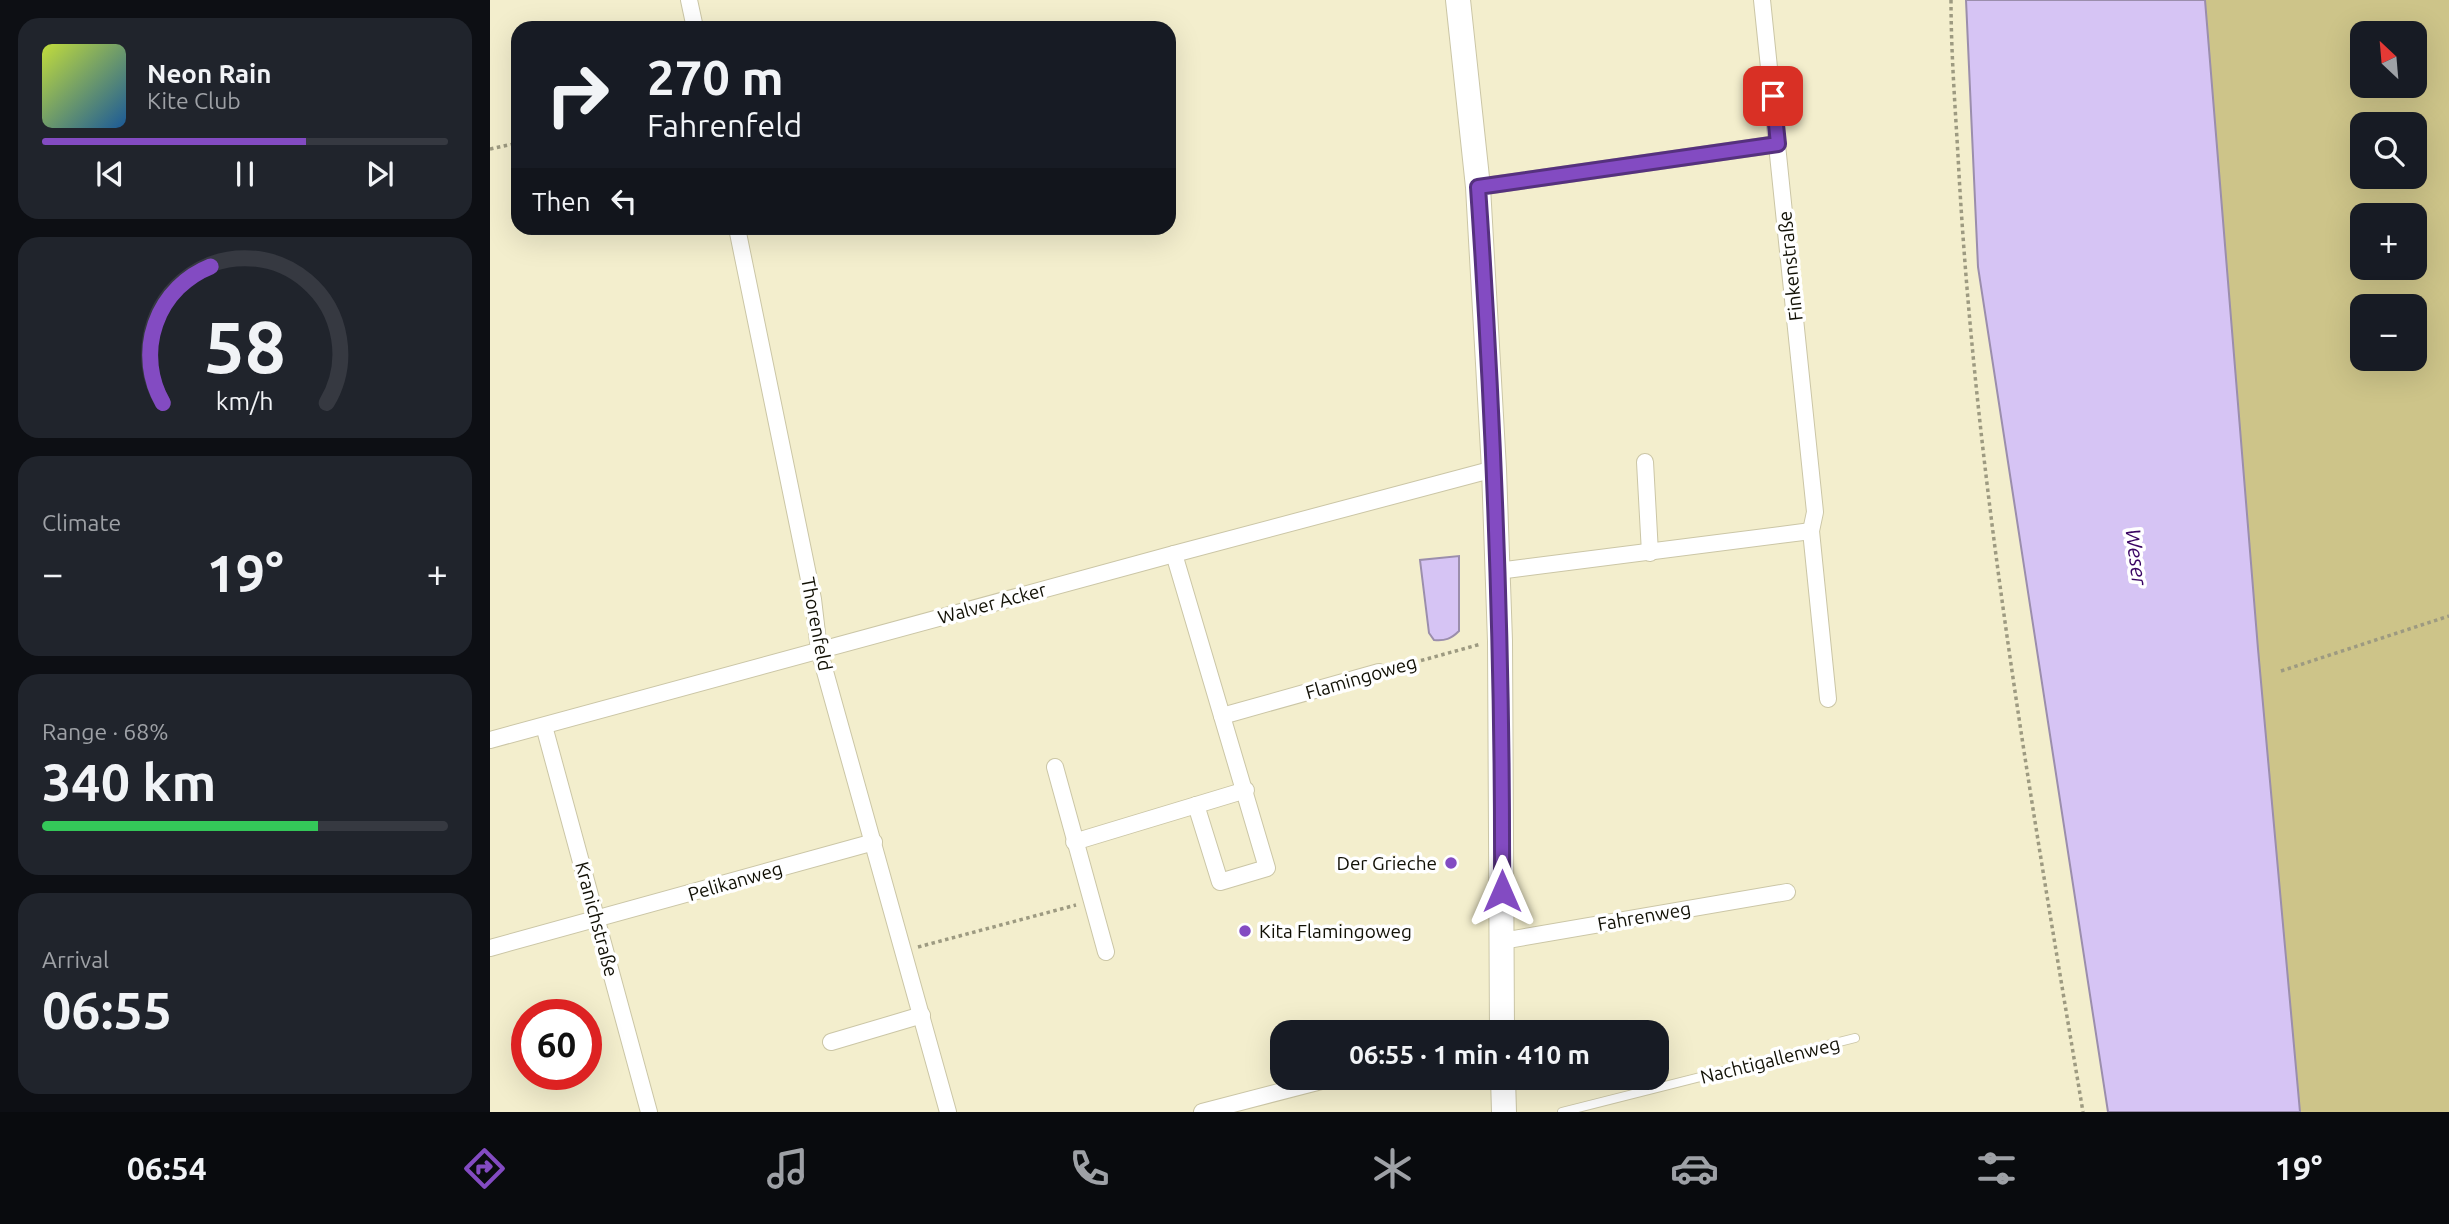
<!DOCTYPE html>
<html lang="en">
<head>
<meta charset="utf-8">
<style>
  body { margin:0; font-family:Ubuntu,sans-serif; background:#20242c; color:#f1f3f6; height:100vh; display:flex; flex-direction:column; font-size:26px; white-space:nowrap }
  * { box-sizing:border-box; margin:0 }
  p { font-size:23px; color:#9ea1a6 }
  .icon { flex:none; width:38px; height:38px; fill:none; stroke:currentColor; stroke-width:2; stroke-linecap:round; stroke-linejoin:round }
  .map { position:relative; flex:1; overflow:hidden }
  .panel { display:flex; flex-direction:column; gap:18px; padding:18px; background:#0d0f14; width:490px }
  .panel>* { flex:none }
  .hud { position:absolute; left:21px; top:21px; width:665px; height:214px; border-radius:21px; box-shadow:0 7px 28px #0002; background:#171b24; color:#f1f3f6; overflow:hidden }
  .needle { width:46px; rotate:334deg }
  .fabs { position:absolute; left:1860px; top:21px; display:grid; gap:14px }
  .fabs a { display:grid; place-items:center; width:77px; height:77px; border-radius:14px; background:#171b24; box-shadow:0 7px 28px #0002; font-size:35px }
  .speed { position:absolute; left:21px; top:999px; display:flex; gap:14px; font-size:35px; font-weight:700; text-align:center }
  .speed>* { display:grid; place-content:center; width:91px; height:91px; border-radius:50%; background:#171b24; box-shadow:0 7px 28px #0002; line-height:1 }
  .speed .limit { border:10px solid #d22; background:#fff; color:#111 }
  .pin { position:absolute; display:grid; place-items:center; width:60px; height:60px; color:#fff; margin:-30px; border-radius:14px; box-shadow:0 4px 10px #0006 }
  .me { position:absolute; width:77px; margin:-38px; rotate:0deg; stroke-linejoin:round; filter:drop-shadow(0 0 5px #0008) }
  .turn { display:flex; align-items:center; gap:24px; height:147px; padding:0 21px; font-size:32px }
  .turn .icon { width:91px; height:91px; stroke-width:2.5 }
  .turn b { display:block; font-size:49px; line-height:60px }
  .then { display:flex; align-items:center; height:66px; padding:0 21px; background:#0003; gap:14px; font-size:26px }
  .big { font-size:52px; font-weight:700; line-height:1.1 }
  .panel .widget { flex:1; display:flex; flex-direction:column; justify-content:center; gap:10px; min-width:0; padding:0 24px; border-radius:21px; background:#20242c }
  .panel .dial { align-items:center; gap:0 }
  .dial svg { height:182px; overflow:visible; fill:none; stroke:#363941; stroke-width:7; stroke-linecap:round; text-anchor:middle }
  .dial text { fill:#f1f3f6; stroke:none }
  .song { display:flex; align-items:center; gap:21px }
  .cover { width:84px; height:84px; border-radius:10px; background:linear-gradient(135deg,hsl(70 70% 55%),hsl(210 70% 35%)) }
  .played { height:7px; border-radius:4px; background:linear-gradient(90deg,#834bc2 65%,#363941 65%) }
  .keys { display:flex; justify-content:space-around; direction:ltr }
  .heat { display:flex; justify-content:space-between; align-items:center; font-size:38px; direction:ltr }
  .charge { height:10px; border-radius:5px; background:linear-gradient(90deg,#34c759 68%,#363941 0) }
  .trip { position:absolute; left:780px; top:1020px; width:399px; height:70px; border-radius:21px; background:#171b24; box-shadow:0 7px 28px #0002; font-weight:700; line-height:70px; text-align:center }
  .tab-bar { display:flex; height:112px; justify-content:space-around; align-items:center; background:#090b0e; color:#9ea1a6 }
  .tab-bar .icon { width:49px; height:49px }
  .tab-bar .active { color:#834bc2 }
  .tab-bar b { font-size:32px; color:#f1f3f6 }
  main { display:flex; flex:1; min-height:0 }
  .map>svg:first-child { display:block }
  .green { fill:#cdc489; fill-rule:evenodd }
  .water { fill:#d6c4f4; stroke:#9b8eac; stroke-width:2 }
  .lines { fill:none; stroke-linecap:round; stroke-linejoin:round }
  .service-casing { stroke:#cbc6a6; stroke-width:10 }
  .minor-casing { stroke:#cbc6a6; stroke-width:18 }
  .primary-casing { stroke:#cbc6a6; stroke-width:26 }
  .path { stroke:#9d9a81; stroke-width:3.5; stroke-dasharray:3.5 3.5; stroke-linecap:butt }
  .service { stroke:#fff; stroke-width:8 }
  .minor { stroke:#fff; stroke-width:16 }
  .primary { stroke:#fff; stroke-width:24 }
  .route-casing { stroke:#55317e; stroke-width:18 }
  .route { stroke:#834bc2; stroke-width:12 }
  .poi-dot { fill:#834bc2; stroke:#fff; stroke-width:2.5 }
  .labels { text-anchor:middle; stroke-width:7; stroke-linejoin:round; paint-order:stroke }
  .street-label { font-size:19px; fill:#111005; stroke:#fff }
  .poi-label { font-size:19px; fill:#111005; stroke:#fff; text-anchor:end }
  .water-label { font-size:21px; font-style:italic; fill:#390462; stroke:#fff }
</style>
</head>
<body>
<main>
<section class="panel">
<div class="widget">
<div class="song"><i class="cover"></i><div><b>Neon Rain</b><p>Kite Club</p></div></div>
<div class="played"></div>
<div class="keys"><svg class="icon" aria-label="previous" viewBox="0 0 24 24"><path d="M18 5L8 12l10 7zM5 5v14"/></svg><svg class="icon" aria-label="pause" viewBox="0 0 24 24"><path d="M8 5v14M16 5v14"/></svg><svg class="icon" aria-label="next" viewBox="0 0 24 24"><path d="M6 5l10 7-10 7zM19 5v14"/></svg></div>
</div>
<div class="widget dial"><svg viewBox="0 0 100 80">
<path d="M14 69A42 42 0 1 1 86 69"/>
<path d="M14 69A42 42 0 0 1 35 9" stroke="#834bc2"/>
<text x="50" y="56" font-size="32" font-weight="700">58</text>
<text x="50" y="72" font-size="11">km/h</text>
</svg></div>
<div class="widget"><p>Climate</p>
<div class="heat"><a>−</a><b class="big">19°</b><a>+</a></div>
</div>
<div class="widget"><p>Range · 68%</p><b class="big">340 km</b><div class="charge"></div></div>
<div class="widget"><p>Arrival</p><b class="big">06:55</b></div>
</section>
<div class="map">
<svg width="1959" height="1112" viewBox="0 0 1959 1112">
  <rect width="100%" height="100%" fill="#f3eecd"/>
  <path class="green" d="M1715,0H1959V1112H1810L1768,649ZM1872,33H1925V86H1872ZM1872,124H1925V177H1872ZM1872,215H1925V268H1872ZM1872,306H1925V359H1872Z"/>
  <g class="water">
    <path d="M1476,0H1715L1768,649L1810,1112H1618L1488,267Z"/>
    <path d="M969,556V631C961,639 955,641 944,640L939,633L930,560Z"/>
  </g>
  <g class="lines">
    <defs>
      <path id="service" d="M1072,1112L1365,1038"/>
      <g id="minor">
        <path d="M199,0L205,28"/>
        <path d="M1272,0L1325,512L1321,531L1338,699"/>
        <path d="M988,187L1288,144"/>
        <path d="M247,228L323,599L329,650L458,1112"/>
        <path d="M1155,462L1160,553"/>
        <path d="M684,554L777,868L730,882L706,805"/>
        <path d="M1008,571L1321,531"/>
        <path d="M732,716L889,672"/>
        <path d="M54,726L159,1112"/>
        <path d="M0,740L684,554L1004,469"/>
        <path d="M565,767L616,952"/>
        <path d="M584,842L756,790"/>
        <path d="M1012,941L1297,892"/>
        <path d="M0,948L384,842"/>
        <path d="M341,1042L432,1015"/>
        <path d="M712,1112L843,1078"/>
      </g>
      <g id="primary">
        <path d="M968,0L988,187L1004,469L1010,641L1012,1032"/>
        <path d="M1013,1078L1014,1112"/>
      </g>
    </defs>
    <use href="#service" class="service-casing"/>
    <use href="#minor" class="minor-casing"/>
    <use href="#primary" class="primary-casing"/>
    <g class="path">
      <path d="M1461,0C1461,58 1466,116 1469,174C1487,490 1541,801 1593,1112"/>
      <path d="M0,149L28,143"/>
      <path d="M904,668L991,644"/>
      <path d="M1791,671L1959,616"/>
      <path d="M428,947L586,905"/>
    </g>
    <use href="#service" class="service"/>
    <use href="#minor" class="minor"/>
    <use href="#primary" class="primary"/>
  </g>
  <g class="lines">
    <defs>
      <path id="route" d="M1012,891C1013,656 1004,421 988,187L1288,144L1283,96"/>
    </defs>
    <use href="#route" class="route-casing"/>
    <use href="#route" class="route"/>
  </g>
  <g class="poi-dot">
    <circle cx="961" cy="863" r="7"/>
    <circle cx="755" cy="931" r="7"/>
  </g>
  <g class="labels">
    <g class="street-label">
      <text transform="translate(1300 266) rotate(-96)" y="7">Finkenstraße</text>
      <text transform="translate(502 603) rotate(-15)" y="7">Walver Acker</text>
      <text transform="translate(327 624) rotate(79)" y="7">Thorenfeld</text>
      <text transform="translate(871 677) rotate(-16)" y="7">Flamingoweg</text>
      <text transform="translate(245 881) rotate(-16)" y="7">Pelikanweg</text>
      <text transform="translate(1154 916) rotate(-10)" y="7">Fahrenweg</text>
      <text transform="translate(107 919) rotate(75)" y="7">Kranichstraße</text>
      <text transform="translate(1280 1060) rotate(-14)" y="7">Nachtigallenweg</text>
    </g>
    <g class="poi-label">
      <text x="947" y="870">Der Grieche</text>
      <text x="769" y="938" text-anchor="start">Kita Flamingoweg</text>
    </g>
    <g class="water-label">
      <text transform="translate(1646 557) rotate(83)" y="7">Weser</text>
    </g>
  </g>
</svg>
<div class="fabs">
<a><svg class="needle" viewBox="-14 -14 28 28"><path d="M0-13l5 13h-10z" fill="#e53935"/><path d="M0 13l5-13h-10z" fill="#9ea1a6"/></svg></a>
<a><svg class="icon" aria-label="search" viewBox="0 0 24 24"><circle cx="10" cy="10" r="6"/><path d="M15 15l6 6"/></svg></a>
<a>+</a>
<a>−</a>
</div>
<div class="speed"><div class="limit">60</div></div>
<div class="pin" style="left:1283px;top:96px;background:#d93025"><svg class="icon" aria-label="arrive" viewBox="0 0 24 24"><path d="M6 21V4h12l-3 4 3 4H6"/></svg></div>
<svg class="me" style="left:1012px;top:891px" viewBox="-20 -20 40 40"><path d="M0-17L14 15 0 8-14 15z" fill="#834bc2" stroke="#fff" stroke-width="4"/></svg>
<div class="trip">06:55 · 1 min · 410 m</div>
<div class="hud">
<div class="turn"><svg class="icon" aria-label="right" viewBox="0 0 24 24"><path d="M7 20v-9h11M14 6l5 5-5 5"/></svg><div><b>270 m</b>Fahrenfeld</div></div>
<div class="then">Then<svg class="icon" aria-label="left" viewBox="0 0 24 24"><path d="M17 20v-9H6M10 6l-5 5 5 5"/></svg></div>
</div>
</div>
</main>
<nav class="tab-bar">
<b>06:54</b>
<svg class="icon active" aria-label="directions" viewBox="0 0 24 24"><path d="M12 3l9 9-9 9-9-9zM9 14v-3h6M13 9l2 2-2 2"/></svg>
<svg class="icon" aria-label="music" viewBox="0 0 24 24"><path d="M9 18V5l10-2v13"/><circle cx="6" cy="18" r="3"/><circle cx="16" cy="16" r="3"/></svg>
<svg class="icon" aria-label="phone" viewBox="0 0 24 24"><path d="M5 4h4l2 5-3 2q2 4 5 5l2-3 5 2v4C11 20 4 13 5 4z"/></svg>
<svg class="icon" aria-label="climate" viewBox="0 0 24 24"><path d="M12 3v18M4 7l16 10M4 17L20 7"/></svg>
<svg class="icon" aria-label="car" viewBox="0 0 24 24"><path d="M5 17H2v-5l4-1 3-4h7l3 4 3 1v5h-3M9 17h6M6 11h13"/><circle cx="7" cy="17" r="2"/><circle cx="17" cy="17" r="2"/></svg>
<svg class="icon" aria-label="filters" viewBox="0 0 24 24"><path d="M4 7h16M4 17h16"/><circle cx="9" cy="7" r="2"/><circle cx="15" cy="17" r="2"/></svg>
<b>19°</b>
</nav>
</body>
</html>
